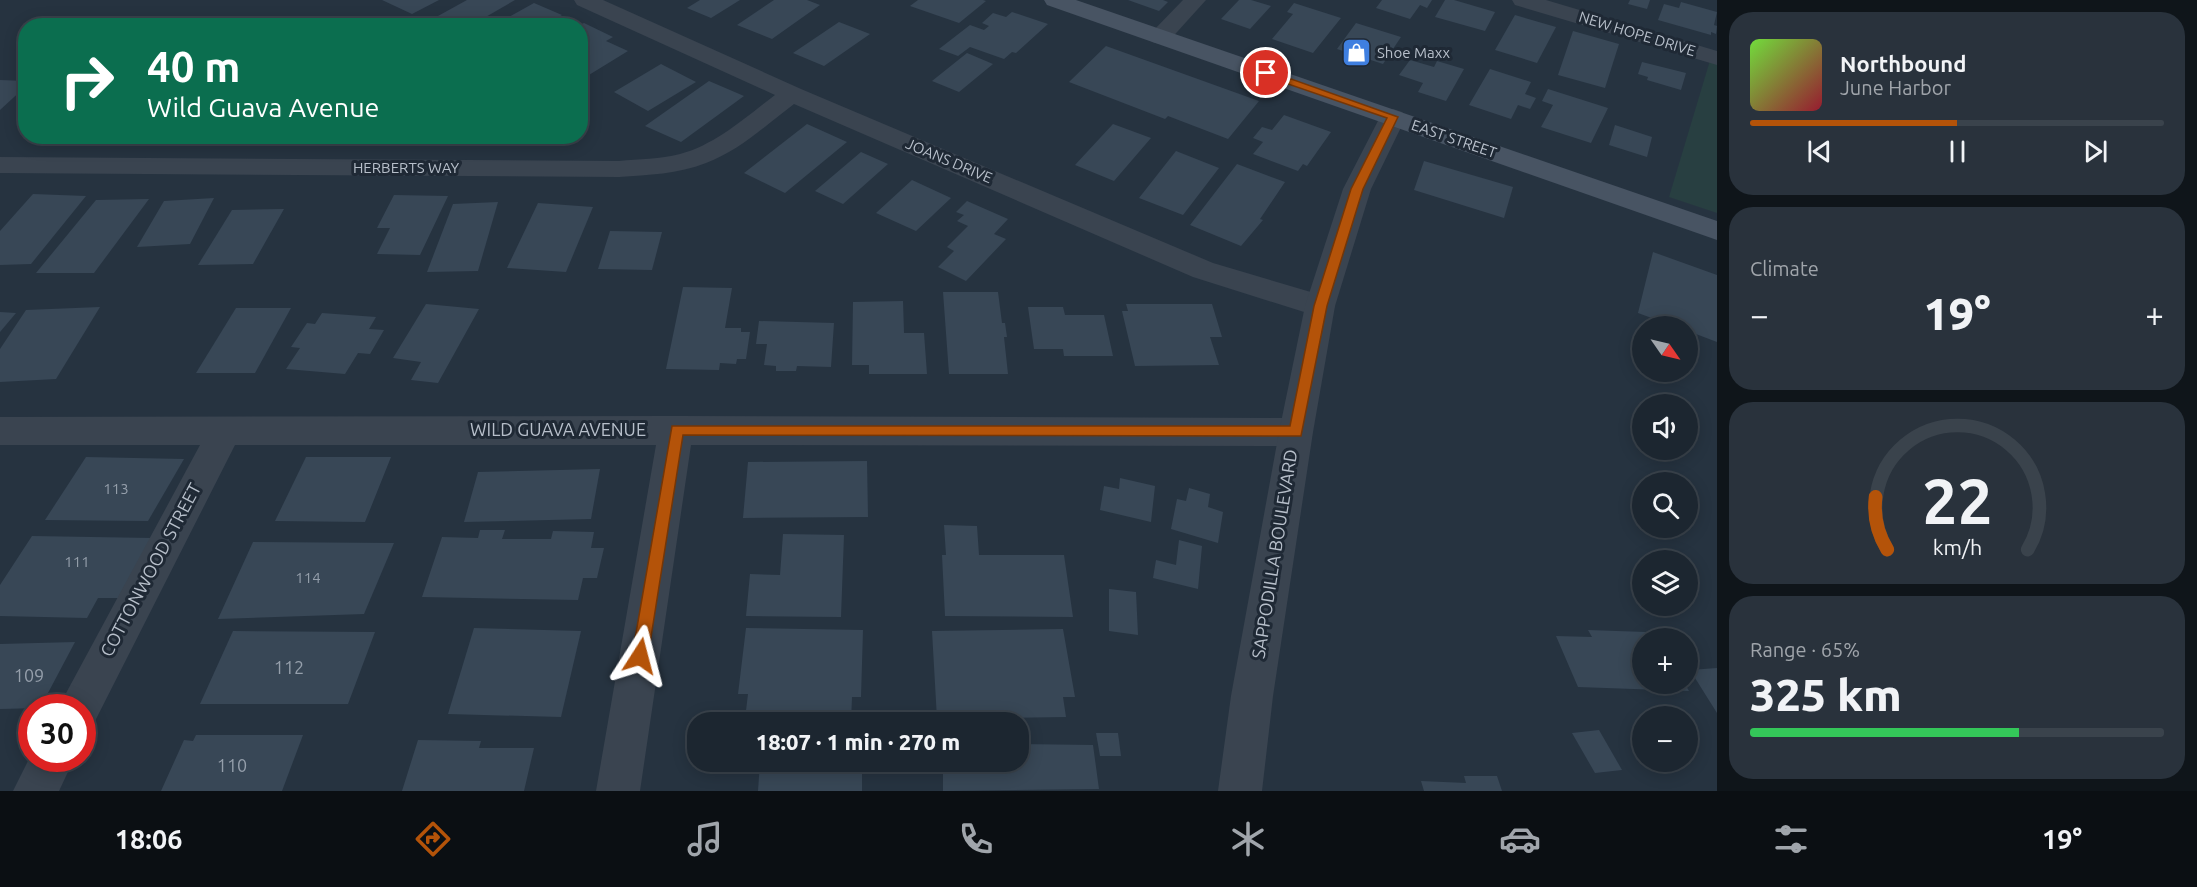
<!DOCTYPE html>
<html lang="en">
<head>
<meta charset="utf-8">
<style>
  body { margin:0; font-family:Ubuntu,sans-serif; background:#29323c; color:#f1f3f6; height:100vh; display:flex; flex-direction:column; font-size:22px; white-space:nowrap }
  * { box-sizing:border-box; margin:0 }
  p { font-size:20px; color:#a0a5ab }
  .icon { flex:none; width:33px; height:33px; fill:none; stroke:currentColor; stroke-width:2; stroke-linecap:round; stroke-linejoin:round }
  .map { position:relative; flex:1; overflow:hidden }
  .sheet { display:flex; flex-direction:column; gap:12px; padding:12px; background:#0f151a; width:480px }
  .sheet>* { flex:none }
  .guide { position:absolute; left:18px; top:18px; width:570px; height:126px; border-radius:24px; box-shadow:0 3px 15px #0003,0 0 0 2px #3a434c; background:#0b6e4f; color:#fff; overflow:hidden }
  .needle { width:39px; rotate:124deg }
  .tools { position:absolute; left:1632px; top:316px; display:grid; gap:12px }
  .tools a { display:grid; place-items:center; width:66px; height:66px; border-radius:50%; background:#1c2630; box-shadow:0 3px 15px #0003,0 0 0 2px #3a434c; font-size:30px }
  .speed { position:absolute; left:18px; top:694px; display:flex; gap:12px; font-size:30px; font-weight:700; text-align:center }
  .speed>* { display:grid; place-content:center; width:78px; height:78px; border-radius:50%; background:#1c2630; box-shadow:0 3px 15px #0003,0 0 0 2px #3a434c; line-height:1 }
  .speed .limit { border:9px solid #d22; background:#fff; color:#111 }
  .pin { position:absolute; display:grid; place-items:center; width:51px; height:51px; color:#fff; margin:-26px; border:3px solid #fff; border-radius:50%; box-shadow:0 2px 6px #0007 }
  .me { position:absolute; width:66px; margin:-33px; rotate:9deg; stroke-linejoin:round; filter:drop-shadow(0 0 4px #0008) }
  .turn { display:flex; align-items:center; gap:21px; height:126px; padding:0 30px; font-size:27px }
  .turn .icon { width:78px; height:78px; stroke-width:2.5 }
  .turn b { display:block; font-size:42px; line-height:51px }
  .big { font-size:45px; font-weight:800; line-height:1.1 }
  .sheet .tile { flex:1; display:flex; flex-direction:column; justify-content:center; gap:9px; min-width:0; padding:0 21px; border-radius:24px; background:#29323c }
  .sheet .dial { align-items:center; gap:0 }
  .dial svg { height:156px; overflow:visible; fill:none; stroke:#3a434c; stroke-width:7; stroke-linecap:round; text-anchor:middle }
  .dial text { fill:#f1f3f6; stroke:none }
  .song { display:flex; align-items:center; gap:18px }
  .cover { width:72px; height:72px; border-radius:9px; background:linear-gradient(135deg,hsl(100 70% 55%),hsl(350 70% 35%)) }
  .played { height:6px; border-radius:3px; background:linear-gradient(90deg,#b45309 50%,#3a434c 50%) }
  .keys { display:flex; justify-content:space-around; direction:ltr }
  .heat { display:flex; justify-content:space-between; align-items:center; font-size:33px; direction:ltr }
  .charge { height:9px; border-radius:4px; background:linear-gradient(90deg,#34c759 65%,#3a434c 0) }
  .trip { position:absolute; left:687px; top:712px; width:342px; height:60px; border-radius:24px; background:#1c2630; box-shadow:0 3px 15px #0003,0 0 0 2px #3a434c; font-weight:800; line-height:60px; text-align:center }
  .tab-bar { display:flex; height:96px; justify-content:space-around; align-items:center; background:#0b0f13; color:#a0a5ab }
  .tab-bar .icon { width:42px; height:42px }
  .tab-bar .active { color:#b45309 }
  .tab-bar b { font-size:27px; color:#f1f3f6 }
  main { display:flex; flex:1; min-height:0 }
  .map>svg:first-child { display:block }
  .green { fill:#283f41 }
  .building { fill:#384756 }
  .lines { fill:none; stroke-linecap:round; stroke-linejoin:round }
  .minor { fill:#3a4450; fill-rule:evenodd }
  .tertiary { fill:#3a4450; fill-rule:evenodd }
  .secondary { fill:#485463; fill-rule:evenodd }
  .route { fill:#b45309; stroke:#753606; stroke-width:1.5 }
  .labels { text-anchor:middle; stroke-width:6; stroke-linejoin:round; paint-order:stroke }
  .far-street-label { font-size:15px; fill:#b7bfca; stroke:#1f2935 }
  .far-poi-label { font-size:15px; fill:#b7bfca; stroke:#1f2935; text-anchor:start }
  .number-label { font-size:15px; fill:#959fab }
  .street-label { font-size:18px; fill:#b7bfca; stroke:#1f2935 }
  .near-number-label { font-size:18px; fill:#959fab }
</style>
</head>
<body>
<main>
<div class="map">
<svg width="1717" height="791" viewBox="0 0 1717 791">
  <rect width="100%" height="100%" fill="#263340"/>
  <path class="green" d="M1711,57L1717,59V213L1669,197Z"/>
  <g class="building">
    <path d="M382,0H439L412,14Z"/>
    <path d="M467,0H515L470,26H461L438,16Z"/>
    <path d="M700,0H740L711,18L687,8Z"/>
    <path d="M774,0H807L820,5L772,39L737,25Z"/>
    <path d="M918,0H983L986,1L959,23L910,6Z"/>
    <path d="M1128,0H1163L1168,2L1159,11Z"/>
    <path d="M1239,0H1251L1271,6L1250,29L1221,19Z"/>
    <path d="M1382,0H1432L1427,8L1420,5L1410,19L1376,8Z"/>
    <path d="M1445,0H1454L1495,12L1485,31L1435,17Z"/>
    <path d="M1630,0H1650L1647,9L1628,4Z"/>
    <path d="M1681,2L1717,12L1714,25L1717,26L1716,34L1711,32V35L1658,20L1664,4L1679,8Z"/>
    <path d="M534,3L562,15L545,26H493Z"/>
    <path d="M1294,3L1341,18L1313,53L1272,39L1293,14L1287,12Z"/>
    <path d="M1012,12L1048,24L1016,53L1012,52L1004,59L970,47L958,56L939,49L970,25L984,30L989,26L982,23L993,13L1006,17Z"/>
    <path d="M1515,15L1556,27L1537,63L1495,50Z"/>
    <path d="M839,22L870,34L824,66L793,53Z"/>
    <path d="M584,23L613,37L606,41L628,51L584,78L580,77V25Z"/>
    <path d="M1356,23L1401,37L1383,64L1337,49Z"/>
    <path d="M1573,31L1619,44L1605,88L1558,75Z"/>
    <path d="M1106,46L1259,101L1228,139L1168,116L1165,119L1069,82Z"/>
    <path d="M967,53L993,64L959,92L932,81Z"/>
    <path d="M1410,60L1434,67L1437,61L1464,69L1446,101L1418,92L1423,83L1399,75Z"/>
    <path d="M1642,62L1686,73L1681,90L1647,80L1648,77L1638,74Z"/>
    <path d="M661,64L696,82L648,111L614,92Z"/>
    <path d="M1490,69L1531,82L1525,94L1536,98L1530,109L1518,105L1511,119L1469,105Z"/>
    <path d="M0,80L26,81V86L0,110Z"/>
    <path d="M709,81L744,96L681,142L645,126Z"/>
    <path d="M1548,89L1608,108L1591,143L1541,127L1553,105L1542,101Z"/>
    <path d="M1284,115L1331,132L1307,166L1303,164L1298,171L1253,154L1263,142L1253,138L1262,127L1272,130Z"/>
    <path d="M807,124L847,142L785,193L744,173Z"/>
    <path d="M1113,124L1151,138L1114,181L1075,165Z"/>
    <path d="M1615,125L1652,137L1647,157L1609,145Z"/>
    <path d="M1176,151L1219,168L1183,215L1139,198Z"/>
    <path d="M861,152L888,164L843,204L815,191Z"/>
    <path d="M1424,161L1513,187L1504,218L1414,190Z"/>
    <path d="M1237,164L1285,182L1260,219L1263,220L1241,246L1190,225Z"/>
    <path d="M912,180L951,198L916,231L876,213Z"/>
    <path d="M33,194L86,196L31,264L0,265V231Z"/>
    <path d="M394,195L448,196L420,255L377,254L390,228H377Z"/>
    <path d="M214,198L190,244L137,247L164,201Z"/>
    <path d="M149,199L94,273H36L96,200Z"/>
    <path d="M967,201L1008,219L994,234L1006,239L966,281L938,267L954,251L947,247L968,226L957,221L964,215L956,212Z"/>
    <path d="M498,202L478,271L427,272L453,204Z"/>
    <path d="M538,203L593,207L566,272L507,268Z"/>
    <path d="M284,209L253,264L198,265L232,210Z"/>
    <path d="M610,231L662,232L652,270L598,269Z"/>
    <path d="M1653,252L1717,275V342L1688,331V327H1676L1638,313Z"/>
    <path d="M683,287L732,288L725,328H741V332H750L746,359H737L736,364L720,363L719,370L666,369Z"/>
    <path d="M943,292H998L1002,323H1005L1007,337H1004L1008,374H949Z"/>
    <path d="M903,301L904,333H924L927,374H869V365H852L853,302Z"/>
    <path d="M426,304L479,309L438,383L411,380L421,362L393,358Z"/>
    <path d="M1126,304H1212L1222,337H1210L1219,365L1135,366L1122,311H1128Z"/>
    <path d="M100,307L56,379L0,382V349L26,310Z"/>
    <path d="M1028,307H1063L1065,315H1104L1113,356H1064L1063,349H1034Z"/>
    <path d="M236,308H291L255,373H196Z"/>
    <path d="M0,312L16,313L0,332Z"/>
    <path d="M322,313L376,317L369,329L384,330L370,354L358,353L345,374L286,369L300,348L291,347L307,323L315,324Z"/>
    <path d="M759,321L834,323L831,367L797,366L796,371H776V366L764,365L767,344H756Z"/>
    <path d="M86,457L184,459L148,521L45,520Z"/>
    <path d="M306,457H391L365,522L275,521Z"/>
    <path d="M867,461L868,517L743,518L748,462Z"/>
    <path d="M600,469L591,519L464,522L478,472Z"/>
    <path d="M1120,478L1155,486L1151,522L1100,510L1104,486L1119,489Z"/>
    <path d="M1189,488L1210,494L1208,507L1223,512L1218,543L1171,529L1177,499L1186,501Z"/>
    <path d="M944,525L977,526L979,555H1064L1073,617L945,616L942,555H946Z"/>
    <path d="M480,530H505L502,539H551L553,531L594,532L591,548H604L597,578H583L578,600L422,597L442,537L478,538Z"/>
    <path d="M783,534L844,535L841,617L746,616L750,574L780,575Z"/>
    <path d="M32,536L152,538L118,598H98L87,618L0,616V585Z"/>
    <path d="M1179,540L1202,546L1198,589L1153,578L1156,560L1176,565Z"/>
    <path d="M253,542L394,543L364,614L218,619Z"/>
    <path d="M1109,589L1136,592L1138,635L1109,631Z"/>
    <path d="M474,628L581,631L561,717L448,714Z"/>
    <path d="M746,628L863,630L861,697H852L851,722L745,719L748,694H738Z"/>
    <path d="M1063,629L1075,697H1063L1066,717L937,719L932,631Z"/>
    <path d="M1588,630L1646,632L1649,639H1642V684H1685L1689,691L1578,687L1556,636L1592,637Z"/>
    <path d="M233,631L375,632L348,704H200Z"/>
    <path d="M75,642L40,708L0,709V644Z"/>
    <path d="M1717,668V713L1690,670Z"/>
    <path d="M1599,730L1622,770L1595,773L1572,733Z"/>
    <path d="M1096,733H1118L1121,756H1100Z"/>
    <path d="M196,735H303L282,791H161L184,740L193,741Z"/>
    <path d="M418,740L481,741L479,748H534L524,791H402Z"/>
    <path d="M1018,744L1093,745L1099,789L943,791V762H1018Z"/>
    <path d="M760,762H862V791H758Z"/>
    <path d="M1464,776H1497L1502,791H1424L1421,781L1466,783Z"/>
  </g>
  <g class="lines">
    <g class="minor">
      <path d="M574,0H603L801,89L1213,263L1331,298L1335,306L1331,314L1320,317L1193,277L794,104C766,125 739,151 706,163C678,174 648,175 619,177L0,173V157L619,161C639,159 660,159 680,154C715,145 746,117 775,95L577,5Z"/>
      <path d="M1183,0H1206L1168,42L1160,44L1152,42L1149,37L1152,32Z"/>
      <path d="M1512,0H1546L1717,51V65L1515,5Z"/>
      <path d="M676,416L1296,418L1308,422L1313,432L1308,442L1296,446L691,445L640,791H596L656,445H235L94,723L82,727V708H58L200,445H0V417Z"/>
      <path d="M32,753V759H74L59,791H13Z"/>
    </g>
    <path class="tertiary" d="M1393,109L1402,112L1406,117L1371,189L1335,306L1313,432L1273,696L1262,791H1218L1231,696L1279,432L1305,306L1343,189L1380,117L1384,112Z"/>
    <path class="secondary" d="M1044,0H1076L1717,221V240L1047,5Z"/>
  </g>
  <path class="route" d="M1266,70L1398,117L1363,189L1327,306L1301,436L683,435L648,656L646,661L640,663L634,661L632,656L672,426H1290L1314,306L1351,189L1387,118L1262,75L1261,73Z"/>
  <defs>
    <symbol id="shop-square" viewBox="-11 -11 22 22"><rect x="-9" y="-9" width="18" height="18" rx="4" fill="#3f7fe0" stroke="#1f2935"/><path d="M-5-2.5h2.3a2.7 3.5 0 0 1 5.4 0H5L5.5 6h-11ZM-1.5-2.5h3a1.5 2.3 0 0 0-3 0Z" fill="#fff"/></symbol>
  </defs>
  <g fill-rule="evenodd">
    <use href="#shop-square" x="1340" y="36" width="33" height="33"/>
  </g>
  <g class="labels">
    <g class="far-street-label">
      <text transform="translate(1637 34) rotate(17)" y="5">NEW HOPE DRIVE</text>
      <text transform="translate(1454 139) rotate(19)" y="5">EAST STREET</text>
      <text transform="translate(949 161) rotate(23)" y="5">JOANS DRIVE</text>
      <text x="406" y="173">HERBERTS WAY</text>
    </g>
    <g class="far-poi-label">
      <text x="1377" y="58">Shoe Maxx</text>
    </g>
    <g class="number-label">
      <text x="116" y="494">113</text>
      <text x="77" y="567">111</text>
      <text x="308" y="583">114</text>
    </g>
    <g class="street-label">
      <text x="558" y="436">WILD GUAVA AVENUE</text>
      <text transform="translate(1275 554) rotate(-81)" y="6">SAPPODILLA BOULEVARD</text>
      <text transform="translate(151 570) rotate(-62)" y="6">COTTONWOOD STREET</text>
    </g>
    <g class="near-number-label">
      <text x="289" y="674">112</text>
      <text x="29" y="682">109</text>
      <text x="232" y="772">110</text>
    </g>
  </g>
</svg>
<div class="tools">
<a><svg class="needle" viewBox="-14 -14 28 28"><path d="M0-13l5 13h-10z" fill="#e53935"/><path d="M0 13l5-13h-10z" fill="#a0a5ab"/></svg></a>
<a><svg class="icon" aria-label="sound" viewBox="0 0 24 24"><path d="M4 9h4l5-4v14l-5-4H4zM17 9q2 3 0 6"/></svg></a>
<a><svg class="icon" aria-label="search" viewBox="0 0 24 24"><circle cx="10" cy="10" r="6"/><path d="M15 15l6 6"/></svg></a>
<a><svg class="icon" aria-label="layers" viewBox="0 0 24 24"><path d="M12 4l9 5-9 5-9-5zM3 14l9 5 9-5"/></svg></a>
<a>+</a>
<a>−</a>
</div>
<div class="speed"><div class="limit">30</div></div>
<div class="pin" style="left:1266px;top:73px;background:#d93025"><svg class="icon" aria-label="arrive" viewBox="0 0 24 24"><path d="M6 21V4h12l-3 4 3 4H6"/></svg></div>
<svg class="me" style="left:640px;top:656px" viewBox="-20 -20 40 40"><path d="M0-17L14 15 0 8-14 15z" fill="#b45309" stroke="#fff" stroke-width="4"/></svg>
<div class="trip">18:07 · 1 min · 270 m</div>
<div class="guide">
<div class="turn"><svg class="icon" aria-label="right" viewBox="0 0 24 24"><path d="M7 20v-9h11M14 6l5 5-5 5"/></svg><div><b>40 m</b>Wild Guava Avenue</div></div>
</div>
</div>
<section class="sheet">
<div class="tile">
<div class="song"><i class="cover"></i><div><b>Northbound</b><p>June Harbor</p></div></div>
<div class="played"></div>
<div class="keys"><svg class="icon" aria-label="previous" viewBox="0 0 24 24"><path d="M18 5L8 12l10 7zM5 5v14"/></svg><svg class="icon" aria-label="pause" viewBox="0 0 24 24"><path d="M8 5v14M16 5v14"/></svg><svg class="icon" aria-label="next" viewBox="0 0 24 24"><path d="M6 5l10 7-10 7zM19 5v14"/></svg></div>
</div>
<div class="tile"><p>Climate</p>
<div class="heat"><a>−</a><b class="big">19°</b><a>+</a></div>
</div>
<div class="tile dial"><svg viewBox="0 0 100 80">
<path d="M14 69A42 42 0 1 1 86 69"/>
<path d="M14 69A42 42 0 0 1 8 42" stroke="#b45309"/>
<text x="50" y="56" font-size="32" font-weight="700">22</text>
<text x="50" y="72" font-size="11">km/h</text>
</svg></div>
<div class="tile"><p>Range · 65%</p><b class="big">325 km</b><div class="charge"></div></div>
</section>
</main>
<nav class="tab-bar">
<b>18:06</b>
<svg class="icon active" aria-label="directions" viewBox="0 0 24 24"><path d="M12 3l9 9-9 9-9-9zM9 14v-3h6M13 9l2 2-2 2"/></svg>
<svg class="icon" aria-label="music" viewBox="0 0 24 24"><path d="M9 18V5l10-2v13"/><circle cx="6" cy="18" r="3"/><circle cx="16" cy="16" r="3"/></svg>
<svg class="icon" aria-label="phone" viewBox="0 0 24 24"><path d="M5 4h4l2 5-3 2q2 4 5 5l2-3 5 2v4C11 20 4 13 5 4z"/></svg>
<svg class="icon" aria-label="climate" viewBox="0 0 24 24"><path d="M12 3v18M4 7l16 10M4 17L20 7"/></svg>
<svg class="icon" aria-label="car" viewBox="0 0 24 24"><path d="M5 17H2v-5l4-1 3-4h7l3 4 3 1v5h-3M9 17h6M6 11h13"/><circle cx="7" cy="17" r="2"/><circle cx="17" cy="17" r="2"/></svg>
<svg class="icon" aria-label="filters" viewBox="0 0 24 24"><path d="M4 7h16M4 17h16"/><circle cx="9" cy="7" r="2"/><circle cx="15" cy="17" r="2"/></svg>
<b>19°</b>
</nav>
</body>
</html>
